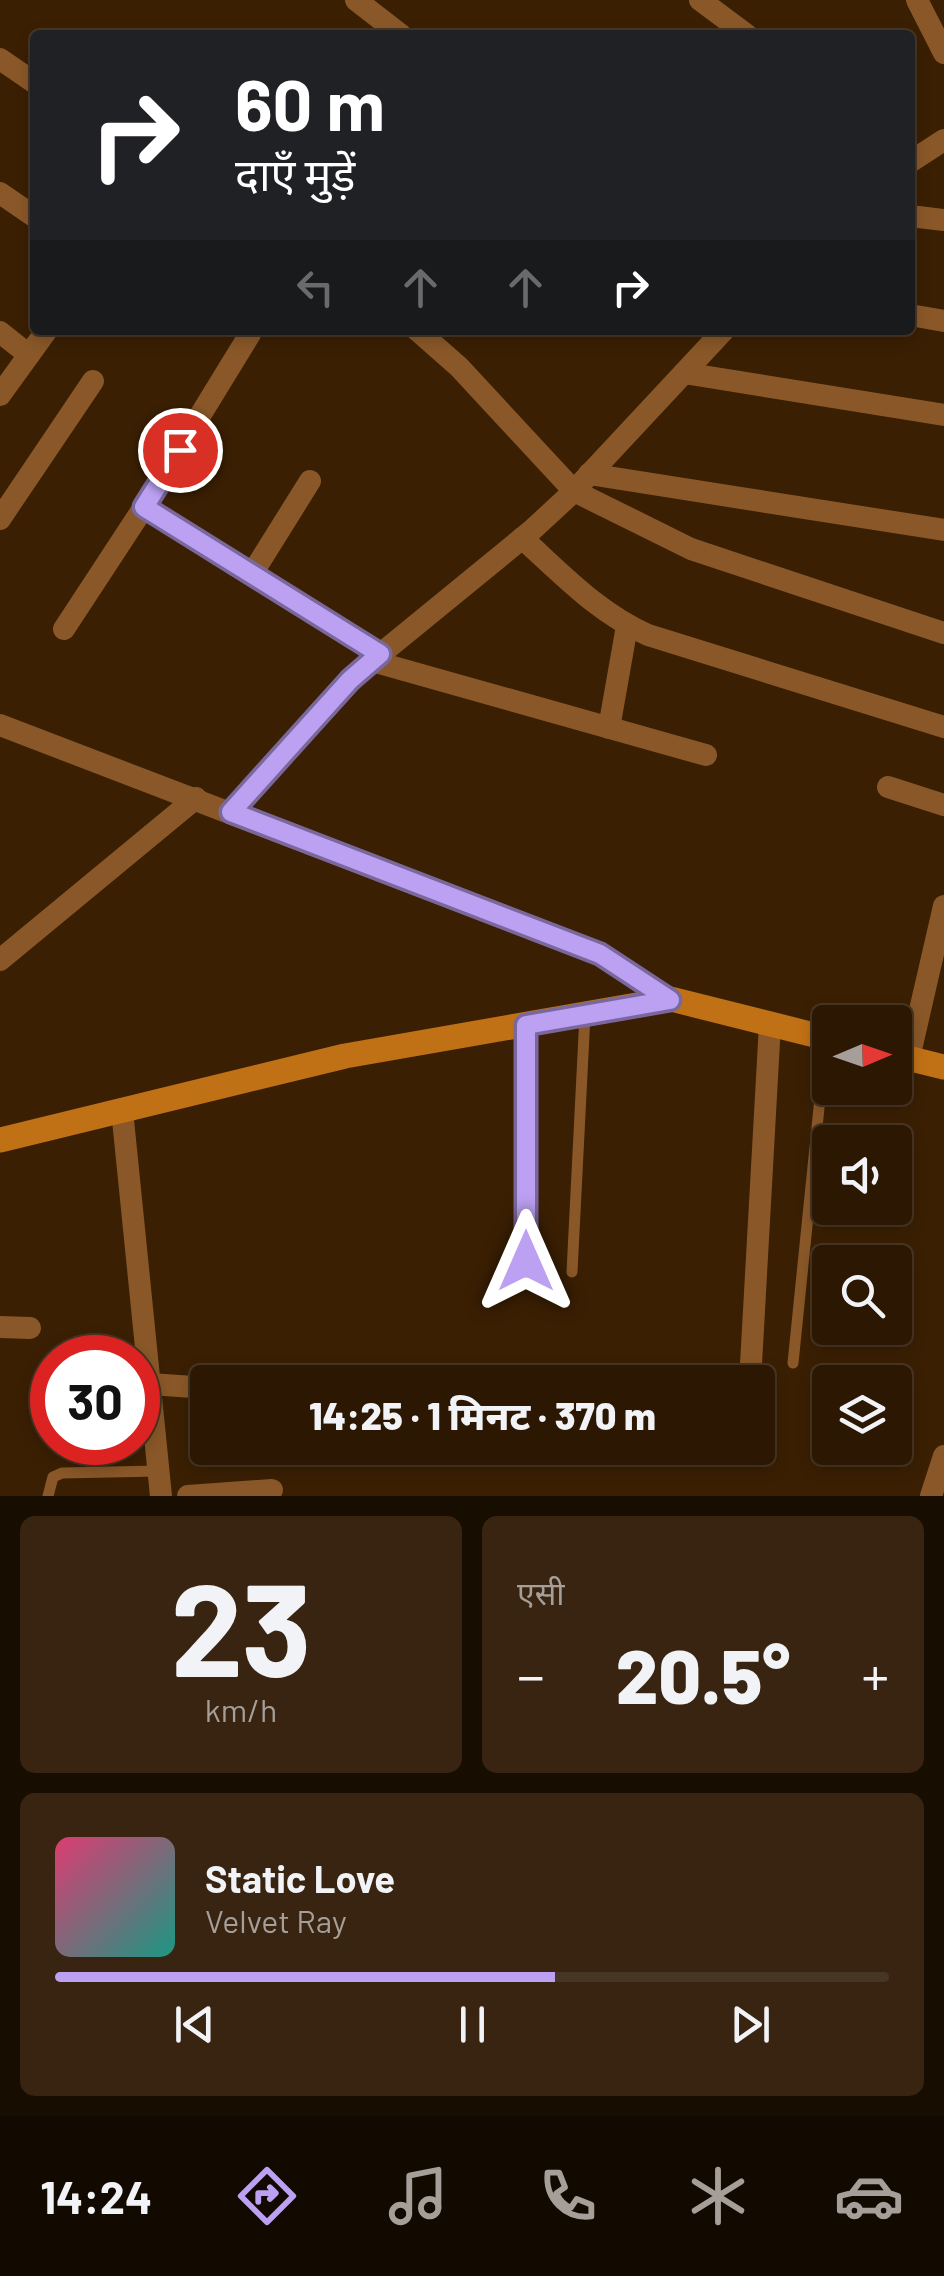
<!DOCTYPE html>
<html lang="hi">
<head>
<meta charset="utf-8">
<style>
  body { margin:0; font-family:Barlow,"Noto Sans Devanagari",sans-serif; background:#382411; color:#f1f3f6; height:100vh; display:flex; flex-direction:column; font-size:38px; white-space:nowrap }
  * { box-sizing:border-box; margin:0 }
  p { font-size:32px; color:#a69f99 }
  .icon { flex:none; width:55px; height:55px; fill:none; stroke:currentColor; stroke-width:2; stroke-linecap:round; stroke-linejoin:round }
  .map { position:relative; height:1496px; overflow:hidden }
  .side { display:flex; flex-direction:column; gap:20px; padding:20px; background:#180d01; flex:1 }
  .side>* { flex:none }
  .top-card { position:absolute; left:30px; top:30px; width:885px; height:305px; border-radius:10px; box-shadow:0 5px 15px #0003,0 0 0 2px #483624; background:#202124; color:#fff; overflow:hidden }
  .needle { width:65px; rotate:88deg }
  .buttons { position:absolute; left:812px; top:1005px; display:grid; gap:20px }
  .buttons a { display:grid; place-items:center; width:100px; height:100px; border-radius:10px; background:#2c1702; box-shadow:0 5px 15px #0003,0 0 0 2px #483624; font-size:50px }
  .speed { position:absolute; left:30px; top:1335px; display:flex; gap:20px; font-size:50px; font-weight:700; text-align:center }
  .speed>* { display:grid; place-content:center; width:130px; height:130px; border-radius:50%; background:#2c1702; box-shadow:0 5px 15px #0003,0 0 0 2px #483624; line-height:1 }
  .speed .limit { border:15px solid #d22; background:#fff; color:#111 }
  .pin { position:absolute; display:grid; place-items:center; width:85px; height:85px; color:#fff; margin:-42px; border:5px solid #fff; border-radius:50%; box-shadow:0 2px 10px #0007 }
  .me { position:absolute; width:110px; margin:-55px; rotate:0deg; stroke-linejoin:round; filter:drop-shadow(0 0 8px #0008) }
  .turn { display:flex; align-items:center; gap:35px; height:210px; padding:0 40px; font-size:45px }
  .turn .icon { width:130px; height:130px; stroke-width:2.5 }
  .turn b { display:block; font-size:70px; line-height:85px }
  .lanes { display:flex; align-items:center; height:95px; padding:0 40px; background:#0003; justify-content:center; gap:50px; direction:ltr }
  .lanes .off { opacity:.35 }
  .big { font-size:75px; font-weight:800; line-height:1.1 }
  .side .tile { flex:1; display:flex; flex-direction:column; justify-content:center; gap:15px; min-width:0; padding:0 35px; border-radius:15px; background:#382411 }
  .side .dial { align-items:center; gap:0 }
  .dial b { font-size:130px; line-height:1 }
  .song { display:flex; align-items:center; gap:30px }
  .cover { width:120px; height:120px; border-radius:15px; background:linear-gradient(135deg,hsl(340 70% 55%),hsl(170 70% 35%)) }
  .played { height:10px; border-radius:5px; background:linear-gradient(90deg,#bca0f2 60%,#483624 60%) }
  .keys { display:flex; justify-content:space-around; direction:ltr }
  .heat { display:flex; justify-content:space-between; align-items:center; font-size:55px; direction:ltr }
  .side .tiles { flex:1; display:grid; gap:20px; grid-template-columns:1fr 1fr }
  .tile:last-child { grid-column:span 2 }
  .trip { position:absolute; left:190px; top:1365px; width:585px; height:100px; border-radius:10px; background:#2c1702; box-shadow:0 5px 15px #0003,0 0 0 2px #483624; font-weight:800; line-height:100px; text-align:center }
  .tab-bar { display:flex; height:160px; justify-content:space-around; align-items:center; background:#120901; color:#a69f99 }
  .tab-bar .icon { width:70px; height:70px }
  .tab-bar .selected { color:#bca0f2 }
  .tab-bar b { font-size:45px; color:#f1f3f6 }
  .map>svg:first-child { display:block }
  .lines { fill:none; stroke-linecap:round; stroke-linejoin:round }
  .lane { stroke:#8a5828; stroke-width:11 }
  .street { stroke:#8a5828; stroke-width:22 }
  .secondary { stroke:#c17115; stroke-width:25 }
  .route-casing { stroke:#7a689d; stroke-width:25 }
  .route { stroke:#bca0f2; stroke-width:18 }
</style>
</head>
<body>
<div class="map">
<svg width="944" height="1496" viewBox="0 0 944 1496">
  <rect width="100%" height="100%" fill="#3a1f03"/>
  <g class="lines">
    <g class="lane">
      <path d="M572,1272L585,1015"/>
      <path d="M793,1363L826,1039"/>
      <path d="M48,1496L53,1477L62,1473L158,1471"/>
    </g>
    <g class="street">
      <path d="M356,0L401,35"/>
      <path d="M700,0L747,35"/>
      <path d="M917,0L944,53"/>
      <path d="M0,59L35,83"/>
      <path d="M910,162L944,140"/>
      <path d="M0,193L35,217"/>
      <path d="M910,216L944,220"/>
      <path d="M910,315L944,321"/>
      <path d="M417,330L459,367L574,491L691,549L944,633"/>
      <path d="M0,332L29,355"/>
      <path d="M684,373L944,415"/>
      <path d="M0,395L47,330"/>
      <path d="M589,474L944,530"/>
      <path d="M144,507L380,654"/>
      <path d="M0,519L93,381"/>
      <path d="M522,538C562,574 598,613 648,635L944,727"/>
      <path d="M252,574L310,481"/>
      <path d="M64,629L144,507L250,334"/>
      <path d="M372,661L706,755"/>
      <path d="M0,725L600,955L671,999"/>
      <path d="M609,728L627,626"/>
      <path d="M888,787L944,805"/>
      <path d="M231,812L361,670L531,531L571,494L724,330"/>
      <path d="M0,960L196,798"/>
      <path d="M525,1025L526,1261"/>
      <path d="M909,1058L944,906"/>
      <path d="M122,1110L161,1496"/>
      <path d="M0,1327L30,1328"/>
      <path d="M417,1382L430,1381"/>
      <path d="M750,1382L770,1024"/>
      <path d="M150,1384L208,1388"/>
      <path d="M188,1496L272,1490"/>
      <path d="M931,1496L944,1456"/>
    </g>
    <g class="secondary">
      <path d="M895,1055L944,1067"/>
      <path d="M0,1140L345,1056L671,999L830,1039"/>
    </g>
  </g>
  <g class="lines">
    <defs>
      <path id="route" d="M180,450L144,507L380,654L350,680L231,812L600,954L670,1000L526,1025V1261"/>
    </defs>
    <use href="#route" class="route-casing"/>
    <use href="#route" class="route"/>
  </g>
</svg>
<div class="buttons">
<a><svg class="needle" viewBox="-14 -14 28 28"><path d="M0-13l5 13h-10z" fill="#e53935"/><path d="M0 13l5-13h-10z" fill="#a69f99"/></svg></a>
<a><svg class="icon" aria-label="sound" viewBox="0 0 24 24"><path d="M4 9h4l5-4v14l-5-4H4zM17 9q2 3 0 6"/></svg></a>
<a><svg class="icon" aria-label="search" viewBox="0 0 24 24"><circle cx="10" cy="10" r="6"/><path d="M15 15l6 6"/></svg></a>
<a><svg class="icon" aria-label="layers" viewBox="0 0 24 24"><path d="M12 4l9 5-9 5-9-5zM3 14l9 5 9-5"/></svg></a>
</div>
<div class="speed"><div class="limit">30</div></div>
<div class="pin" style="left:180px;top:450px;background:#d93025"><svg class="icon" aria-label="arrive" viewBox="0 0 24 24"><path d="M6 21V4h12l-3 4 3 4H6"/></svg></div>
<svg class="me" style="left:526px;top:1261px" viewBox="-20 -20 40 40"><path d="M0-17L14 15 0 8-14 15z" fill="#bca0f2" stroke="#fff" stroke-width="4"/></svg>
<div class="trip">14:25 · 1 मिनट · 370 m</div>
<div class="top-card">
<div class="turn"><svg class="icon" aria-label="right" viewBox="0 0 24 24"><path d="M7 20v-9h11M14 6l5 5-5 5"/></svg><div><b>60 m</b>दाएँ मुड़ें</div></div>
<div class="lanes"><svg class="icon off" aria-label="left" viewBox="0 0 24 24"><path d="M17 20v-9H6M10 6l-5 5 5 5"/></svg><svg class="icon off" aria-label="ahead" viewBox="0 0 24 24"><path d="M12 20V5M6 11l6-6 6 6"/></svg><svg class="icon off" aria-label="ahead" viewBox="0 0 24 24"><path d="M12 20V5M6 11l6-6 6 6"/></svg><svg class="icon" aria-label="right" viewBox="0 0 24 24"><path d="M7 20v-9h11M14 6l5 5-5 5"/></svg></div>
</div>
</div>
<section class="side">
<div class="tiles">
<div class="tile dial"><b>23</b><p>km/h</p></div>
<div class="tile"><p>एसी</p>
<div class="heat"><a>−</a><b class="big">20.5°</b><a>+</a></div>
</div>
<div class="tile">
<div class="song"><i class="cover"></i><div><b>Static Love</b><p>Velvet Ray</p></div></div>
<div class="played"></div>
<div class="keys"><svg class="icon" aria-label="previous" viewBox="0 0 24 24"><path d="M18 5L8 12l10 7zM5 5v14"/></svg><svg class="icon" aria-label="pause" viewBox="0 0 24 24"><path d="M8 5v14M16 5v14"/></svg><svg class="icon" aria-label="next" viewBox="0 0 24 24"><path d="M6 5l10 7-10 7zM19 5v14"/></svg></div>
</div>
</div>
</section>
<nav class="tab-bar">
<b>14:24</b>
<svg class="icon selected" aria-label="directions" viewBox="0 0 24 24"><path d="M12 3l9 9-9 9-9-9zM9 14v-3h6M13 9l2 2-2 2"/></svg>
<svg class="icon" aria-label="music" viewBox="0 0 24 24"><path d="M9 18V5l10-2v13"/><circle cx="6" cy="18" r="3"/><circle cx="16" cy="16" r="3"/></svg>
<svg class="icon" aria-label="phone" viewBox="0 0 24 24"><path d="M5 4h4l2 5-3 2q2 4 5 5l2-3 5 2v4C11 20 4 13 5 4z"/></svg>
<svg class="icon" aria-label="climate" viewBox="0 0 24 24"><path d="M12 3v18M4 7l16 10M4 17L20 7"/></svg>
<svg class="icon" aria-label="car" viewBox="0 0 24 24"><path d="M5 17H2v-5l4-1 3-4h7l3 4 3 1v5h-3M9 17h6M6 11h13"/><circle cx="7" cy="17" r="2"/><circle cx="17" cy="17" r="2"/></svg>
</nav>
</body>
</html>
